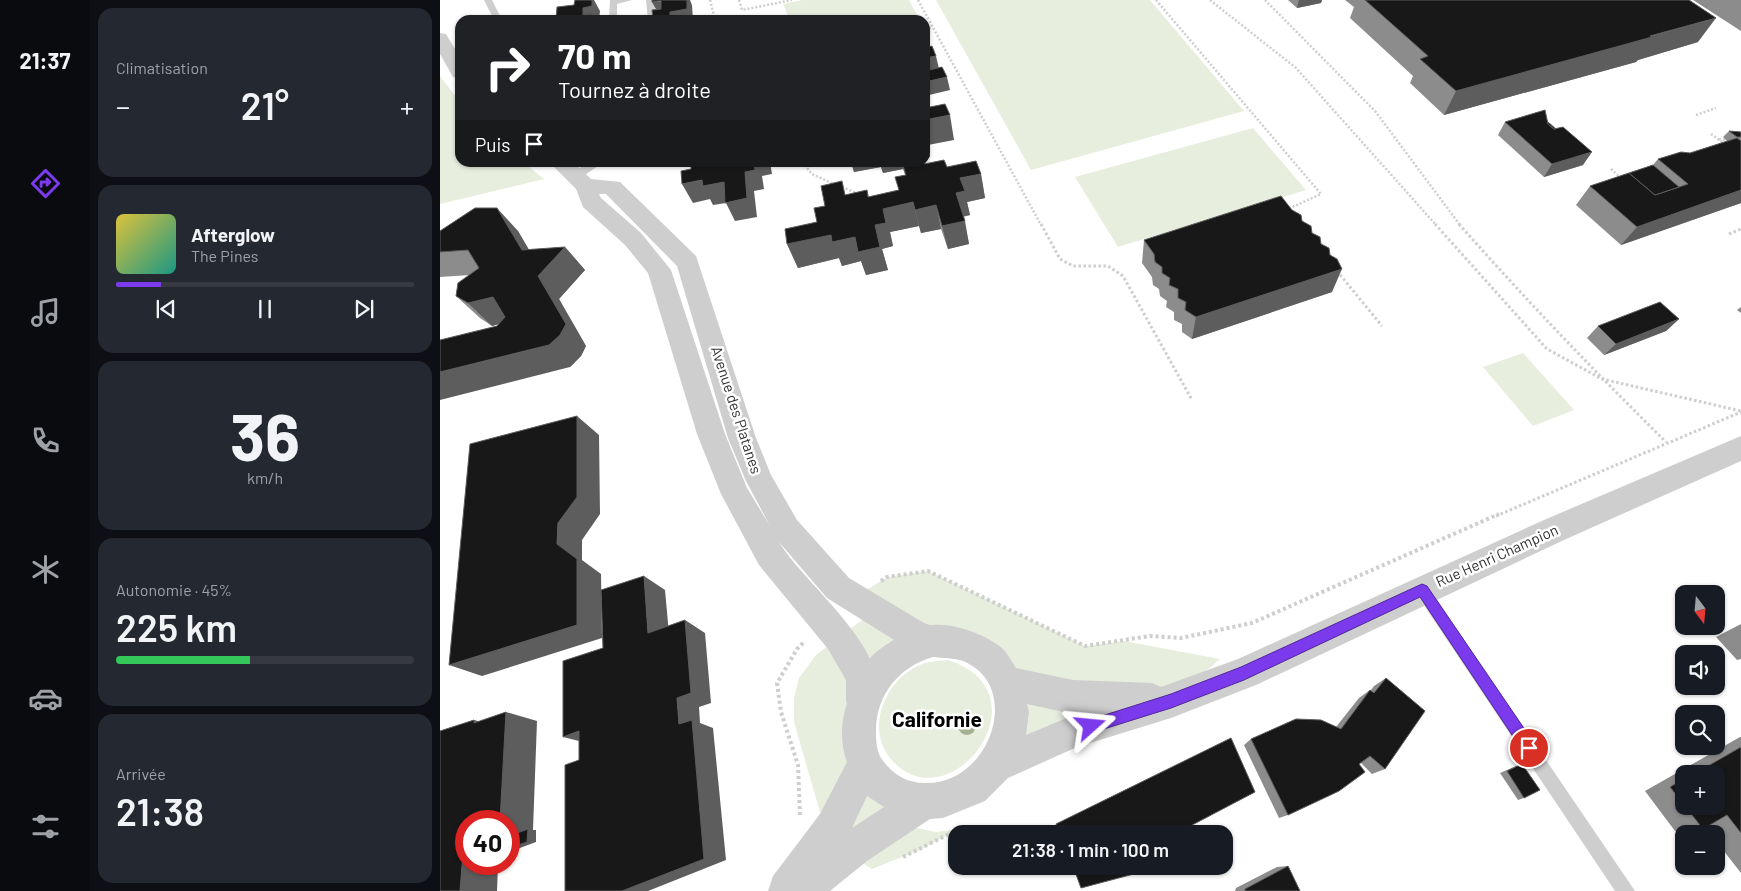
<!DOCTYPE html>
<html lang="fr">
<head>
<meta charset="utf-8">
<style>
  body { margin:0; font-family:Barlow,sans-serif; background:#242831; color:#f1f3f6; height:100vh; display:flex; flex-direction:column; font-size:19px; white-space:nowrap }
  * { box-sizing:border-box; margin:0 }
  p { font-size:16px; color:#9ea1a6 }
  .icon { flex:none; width:28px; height:28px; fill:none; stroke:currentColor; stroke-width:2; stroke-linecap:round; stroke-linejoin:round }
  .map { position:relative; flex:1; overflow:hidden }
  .details { display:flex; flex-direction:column; gap:8px; padding:8px; background:#0d0f14; width:350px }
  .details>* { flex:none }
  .banner { position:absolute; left:15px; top:15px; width:475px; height:152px; border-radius:15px; box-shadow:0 1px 4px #0004; background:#202124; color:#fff; overflow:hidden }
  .needle { width:32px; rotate:164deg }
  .controls { position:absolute; left:1235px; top:585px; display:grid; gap:10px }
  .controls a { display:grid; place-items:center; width:50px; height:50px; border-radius:10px; background:#171b24; box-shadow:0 1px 4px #0004; font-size:25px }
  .speed { position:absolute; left:15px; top:810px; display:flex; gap:10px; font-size:25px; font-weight:700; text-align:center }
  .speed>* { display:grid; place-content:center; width:65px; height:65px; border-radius:50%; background:#171b24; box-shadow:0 1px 4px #0004; line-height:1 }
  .speed .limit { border:8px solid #d22; background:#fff; color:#111 }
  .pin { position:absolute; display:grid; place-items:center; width:42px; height:42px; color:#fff; margin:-21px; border:2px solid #fff; border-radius:50%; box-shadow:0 1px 5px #0007 }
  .me { position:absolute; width:55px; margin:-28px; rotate:72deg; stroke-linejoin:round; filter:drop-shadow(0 0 4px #0008) }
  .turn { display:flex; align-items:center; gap:18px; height:105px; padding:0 20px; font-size:22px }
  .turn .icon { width:65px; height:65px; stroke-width:2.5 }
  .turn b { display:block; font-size:35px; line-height:42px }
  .then { display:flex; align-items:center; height:48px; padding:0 20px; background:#0003; gap:10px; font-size:19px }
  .big { font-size:38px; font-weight:600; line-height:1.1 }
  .details .widget { flex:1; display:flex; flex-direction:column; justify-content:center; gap:8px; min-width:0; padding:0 18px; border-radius:15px; background:#242831 }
  .details .dial { align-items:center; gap:0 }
  .dial b { font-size:65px; line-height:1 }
  .song { display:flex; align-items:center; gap:15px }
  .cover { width:60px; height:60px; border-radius:8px; background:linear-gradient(135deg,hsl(50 70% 55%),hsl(170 70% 35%)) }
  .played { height:5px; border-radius:2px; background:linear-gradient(90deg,#7c3aed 15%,#363941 15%) }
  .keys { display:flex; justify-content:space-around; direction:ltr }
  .heat { display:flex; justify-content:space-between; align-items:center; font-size:28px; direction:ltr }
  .charge { height:8px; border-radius:4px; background:linear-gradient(90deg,#34c759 45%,#363941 0) }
  .trip { position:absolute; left:508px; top:825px; width:285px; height:50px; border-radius:15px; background:#171b24; box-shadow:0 1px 4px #0004; font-weight:600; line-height:50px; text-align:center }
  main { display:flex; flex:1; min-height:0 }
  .dock { display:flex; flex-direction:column; width:90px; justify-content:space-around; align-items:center; background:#090b0e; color:#9ea1a6 }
  .dock .icon { width:35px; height:35px }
  .dock .selected { color:#7c3aed }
  .dock b { font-size:22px; color:#f1f3f6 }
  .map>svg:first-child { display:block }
  .green { fill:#e8eede }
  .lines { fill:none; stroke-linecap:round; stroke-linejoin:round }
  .path-far2 { stroke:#cecece; stroke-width:2.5; stroke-dasharray:2 2; stroke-linecap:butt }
  .path-far1 { stroke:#cecece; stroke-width:3; stroke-dasharray:2.5 2.5; stroke-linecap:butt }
  .path { stroke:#cecece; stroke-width:4; stroke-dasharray:3 3; stroke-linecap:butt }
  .service { fill:#cecece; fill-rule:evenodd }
  .minor { fill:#cecece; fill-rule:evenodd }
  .tertiary { fill:#cecece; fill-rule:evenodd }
  .tree { fill:#a3b093 }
  .wall { fill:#8c8c8c; fill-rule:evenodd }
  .shaded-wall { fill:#5d5d5d }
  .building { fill:#181818; stroke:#5d5d5d }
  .route { fill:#7c3aed; stroke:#51269a }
  .labels { text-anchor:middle; stroke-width:5; stroke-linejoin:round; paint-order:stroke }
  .street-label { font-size:15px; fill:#313131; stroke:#fff }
  .near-quarter-label { font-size:21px; font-weight:bold; fill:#000; stroke:#fff }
</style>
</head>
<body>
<main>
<nav class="dock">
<b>21:37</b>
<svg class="icon selected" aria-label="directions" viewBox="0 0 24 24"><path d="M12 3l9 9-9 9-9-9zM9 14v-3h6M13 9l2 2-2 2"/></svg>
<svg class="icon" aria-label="music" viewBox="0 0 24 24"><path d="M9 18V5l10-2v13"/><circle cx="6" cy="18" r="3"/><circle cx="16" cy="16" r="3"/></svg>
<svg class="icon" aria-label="phone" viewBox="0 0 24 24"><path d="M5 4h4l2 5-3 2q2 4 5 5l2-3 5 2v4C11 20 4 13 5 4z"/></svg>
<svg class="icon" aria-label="climate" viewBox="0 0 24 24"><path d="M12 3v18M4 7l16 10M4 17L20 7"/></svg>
<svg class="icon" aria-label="car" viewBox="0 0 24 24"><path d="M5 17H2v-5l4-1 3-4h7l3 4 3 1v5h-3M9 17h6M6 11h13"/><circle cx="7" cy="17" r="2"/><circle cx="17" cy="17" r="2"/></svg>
<svg class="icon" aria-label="filters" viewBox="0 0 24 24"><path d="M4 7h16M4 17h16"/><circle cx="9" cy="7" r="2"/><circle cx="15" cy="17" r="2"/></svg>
</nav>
<section class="details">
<div class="widget"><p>Climatisation</p>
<div class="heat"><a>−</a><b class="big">21°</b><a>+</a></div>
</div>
<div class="widget">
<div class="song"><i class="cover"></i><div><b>Afterglow</b><p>The Pines</p></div></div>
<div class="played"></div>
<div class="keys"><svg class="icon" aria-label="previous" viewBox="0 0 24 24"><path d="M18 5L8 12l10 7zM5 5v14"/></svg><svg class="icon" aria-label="pause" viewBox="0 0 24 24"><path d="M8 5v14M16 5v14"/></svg><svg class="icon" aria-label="next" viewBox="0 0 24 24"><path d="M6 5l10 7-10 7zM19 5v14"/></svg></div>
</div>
<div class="widget dial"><b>36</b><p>km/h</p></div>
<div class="widget"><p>Autonomie · 45%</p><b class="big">225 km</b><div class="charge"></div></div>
<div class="widget"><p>Arrivée</p><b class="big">21:38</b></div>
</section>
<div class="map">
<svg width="1301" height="891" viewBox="0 0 1301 891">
  <rect width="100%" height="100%" fill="#fff"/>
  <g class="green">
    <path d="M362,0H469L480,20H350L343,4Z"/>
    <path d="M496,0H710L804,111L591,170Z"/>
    <path d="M0,76L20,102V162L84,163L104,179L0,204Z"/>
    <path d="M813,128L866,190L678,247L635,177Z"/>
    <path d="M1083,353L1134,410L1093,426L1043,367Z"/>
    <path d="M488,571L645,646L684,641L780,659L731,701L556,765L571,696L506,641L423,701L453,823L496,832L518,829L480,850L432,869L421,862L380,812L354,722V698L359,678L376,655L434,611L414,598L447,577Z"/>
    <path d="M508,660C611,693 508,828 450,758C427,729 443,687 472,669C482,662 496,661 508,660Z"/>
  </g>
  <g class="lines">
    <g class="path-far2">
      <path d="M270,0L275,20"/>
      <path d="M299,0L302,10L352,0"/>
      <path d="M478,0L601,225"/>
      <path d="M716,0L881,194L848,209"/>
      <path d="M770,0L856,68L996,225"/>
      <path d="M825,0L935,111L1020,225"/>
      <path d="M485,29L493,27"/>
      <path d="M1256,115L1276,108"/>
      <path d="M1271,134L1286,145"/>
      <path d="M1279,139L1286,140"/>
      <path d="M362,162L372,174L396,185"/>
      <path d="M1171,169L1182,179"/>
      <path d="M402,187L419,194"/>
    </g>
    <g class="path-far1">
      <path d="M601,224L620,259L633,266H668L683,276L752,400"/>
      <path d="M995,224L1107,349L1162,379L1301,411"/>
      <path d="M1019,224C1086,300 1154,371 1226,442"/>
      <path d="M1289,234L1301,229"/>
      <path d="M897,271L942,326"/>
      <path d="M1056,516L1301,412"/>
    </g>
    <g class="path">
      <path d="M441,581L447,577L488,571L645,646L710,636L741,638L812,623L1059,514"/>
      <path d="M360,815L358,765L341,712L337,683L357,649L364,642"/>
      <path d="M463,857L511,833"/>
    </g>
    <g class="service">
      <path d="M44,0H52L62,20H54Z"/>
      <path d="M170,0H192L177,4V20H169Z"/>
      <path d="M206,0H214L216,20H208Z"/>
      <path d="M150,162H164L139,179H131L130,176L131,173Z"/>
      <path d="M982,583L987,585L1195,891H1175L977,595L974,590L977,585Z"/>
    </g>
    <g class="minor">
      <path d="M0,33L6,34L20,57V79L13,77L0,54Z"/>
      <path d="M109,162H133L151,179L180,182L256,256L316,438L331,475L357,520L409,578L484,623L504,630L509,641L504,652L493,657L467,648L387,598L339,542C367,588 459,654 435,713L423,718L411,713L406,701V680L388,649L319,565L281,494L257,434L208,273L185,245L143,207L136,189ZM159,194H166L237,266L288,438L306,481L330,526L307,488L285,434L231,270L201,233L161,198Z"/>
    </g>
    <path class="tertiary" d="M1301,436V461L1124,540L816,685L731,718L637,747L568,778L545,801L503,818L490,819L427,861L390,891H328L333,876L380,814L407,762C399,740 401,717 410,695C416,681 422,667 432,656C445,643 474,627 493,625C515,623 547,635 563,649C568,654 572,662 576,668L633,680L712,683L721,687L798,659L1104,520ZM493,657C502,658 515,658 523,661C584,686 550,785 485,783C466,783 452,774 441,758C436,750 436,738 436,729C437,694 459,667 493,657ZM587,704L633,714H636L586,735L589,712ZM427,796L444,807L412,828Z"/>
  </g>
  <circle class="tree" cx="527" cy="726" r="9"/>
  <g class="wall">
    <path d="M848,0H882L881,3L857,8Z"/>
    <path d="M905,0H1249L1258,42L1198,60L1196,62L1004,115L970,83L973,76L910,18L914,7Z"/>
    <path d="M1253,0H1301V31Z"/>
    <path d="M1065,122H1108L1143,165L1104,177L1058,135Z"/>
    <path d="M1289,131L1301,132V203L1181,245L1136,205L1150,186L1213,165L1218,159L1250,153L1287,141L1283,137Z"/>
    <path d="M411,162H484V164L507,167L541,174L545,198L527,202L530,215L523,217L529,244L508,249L501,229L481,233L479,226L450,232L453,246L442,249L448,270L426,275L421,261L402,266L399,258L358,268L347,244L377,222L385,206L407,195L427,190L429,197L459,190L465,175L463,169L443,173L441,167L414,172Z"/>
    <path d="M852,210L881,244L892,292L752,339L742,332V324L734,320V312L726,307L727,301L720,296L719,289L713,285L712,277L702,263L704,240Z"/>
    <path d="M0,231H78L89,250L125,247L145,270L119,299L146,346L141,356L130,367L57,326L59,324L52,326L40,318L16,296L30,275L0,277Z"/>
    <path d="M1301,307V313L1297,310Z"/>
    <path d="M1239,319L1226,331L1164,355L1147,338L1158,326Z"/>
    <path d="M1301,624V659L1297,660L1276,637Z"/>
    <path d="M946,678L945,769L932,774L921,763L848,815L839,818L804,745L811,739L896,727L919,698L930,690H931L934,686Z"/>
    <path d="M1300,737H1301V873L1276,841V834H1271L1266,827L1263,829L1235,831L1205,791ZM1244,774H1276V806H1244Z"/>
    <path d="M1082,764L1084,798L1078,800L1060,773L1076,766Z"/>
    <path d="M848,866L860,891H795L796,888L837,867Z"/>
  </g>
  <g class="shaded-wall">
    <path d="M152,0H154L160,11L159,19L145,20L143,16V8Z"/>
    <path d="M236,0L219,15L212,2H217Z"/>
    <path d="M247,0H250L252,5L253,20H213V19L230,12Z"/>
    <path d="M859,0H882L881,3L857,8Z"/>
    <path d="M1276,18L1258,42L1198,60L1196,62L1004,115L1016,91Z"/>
    <path d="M496,56L499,69L485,72V58Z"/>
    <path d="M507,77L510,90L485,96V82Z"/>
    <path d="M510,115L514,140L488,145L490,157L485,158V120Z"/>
    <path d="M1152,152L1143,165L1104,177L1112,164Z"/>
    <path d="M314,162H330L332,174L322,176L324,189L314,191L317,217L295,221L286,203L273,205L270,199L253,203L242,184L305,172Z"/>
    <path d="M411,162H461L463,169L443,173L441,167L414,172Z"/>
    <path d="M541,174L545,198L527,202L530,215L520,217L516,193L520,178Z"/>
    <path d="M1301,190V203L1181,245L1197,227Z"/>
    <path d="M473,202L479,226L450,232L453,246L442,249L448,270L426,275L421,261L402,266L399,258L358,268L347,244L443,209Z"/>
    <path d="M496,205L501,229L481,233L475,210Z"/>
    <path d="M57,208L78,231L102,272L125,247L145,270L119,299L146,346L141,356L130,367L0,400V372L109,345L82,250Z"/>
    <path d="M525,221L529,244L508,249L502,226Z"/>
    <path d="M902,269L892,292L752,339L756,317Z"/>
    <path d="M53,297L76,319L52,326L28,303Z"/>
    <path d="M1239,319L1226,331L1164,355L1176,344Z"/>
    <path d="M137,416L159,435L160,514L142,540V560L161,574L162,638L42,676L9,665L117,544L118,523Z"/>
    <path d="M204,576L225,590L230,645L208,633Z"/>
    <path d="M245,620L265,633L271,703L259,707L260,723L273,728L286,860L208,891H182L239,724L237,698Z"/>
    <path d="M66,712L97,721L93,830H96V842L69,852V821H60L34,723V720L65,728Z"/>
    <path d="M139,731L151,744L123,737Z"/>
    <path d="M26,840V864H58L57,891H20L24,841Z"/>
  </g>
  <g class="building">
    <path d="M135,0H152V6L143,8V16L151,14V20H116L117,7L134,5Z"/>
    <path d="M212,0H247V9L230,12V16L213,19L212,10L221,9V1L212,2Z"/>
    <path d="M925,0H1249L1276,18L1210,36L1212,37L1016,91L980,59L988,56Z"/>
    <path d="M231,18V20H217Z"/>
    <path d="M492,46L496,56L485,58V48Z"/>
    <path d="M502,67L507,77L485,82V71Z"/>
    <path d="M505,104L510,115L485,120V108Z"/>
    <path d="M1105,110L1108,124L1114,129L1123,127L1152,152L1112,164L1065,122Z"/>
    <path d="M1108,122L1116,129H1114L1108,124Z"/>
    <path d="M1289,131L1301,132V137H1297Z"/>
    <path d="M1297,138L1301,141V190L1197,227L1150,186L1189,173L1215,195L1248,184L1218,159L1241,152L1250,153Z"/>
    <path d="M504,160L507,167L536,161L541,174L520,178L525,191L516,193L525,221L502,226L496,205L475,210L473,202L443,209L446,223L435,225L440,247L418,252L415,237L392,242L391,235L347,244L345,229L377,222L374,208L385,206L381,186L402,181L405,195L427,190L428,197L459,190L455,177L466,175L462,162H484V164Z"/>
    <path d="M251,162H314L315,170L305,172L307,198L285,203L284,182L263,186L262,180L242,184L241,171L251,169Z"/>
    <path d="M1213,165L1239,187L1215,195L1189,173Z"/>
    <path d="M841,196L852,210L861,215L862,221L871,226L872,233L880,237L881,244L889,248L890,255L897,259L902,269L756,317L745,310L746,302L738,298V289L729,285L730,278L722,273V267L715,262L714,254L704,240Z"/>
    <path d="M35,208H57L82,250L125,247L98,276L126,324L120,335L109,345L0,372V340L57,326L65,317L53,297L28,303L16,296L18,283L39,268L28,250L0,252V231Z"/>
    <path d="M1220,302L1239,319L1176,344L1158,326Z"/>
    <path d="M137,416V497L118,523L117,544L137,559V625L9,665L30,444Z"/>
    <path d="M204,576L208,633L245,620L251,693L237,698L239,724L252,720L264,859L182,891H125V765L139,760V731L123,737V661L163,648L161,590Z"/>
    <path d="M946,678L985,711L945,769L930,756L919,764L925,772L899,791L848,815L811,739L856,719L881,720L901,729L930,690L934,693Z"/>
    <path d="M66,712L60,821H26V840L24,841L20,891H0V731L34,720V723Z"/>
    <path d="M791,738L815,792L735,834H620L616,824Z"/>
    <path d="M1301,747V833L1287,815L1263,829L1245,806H1276V774H1254Z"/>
    <path d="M1082,764L1100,790L1084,798L1067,771Z"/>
    <path d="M1244,779V804L1230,787Z"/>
    <path d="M88,829L87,842L69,848V836Z"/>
    <path d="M633,866H720V867L641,888Z"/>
    <path d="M848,866L860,891H805V889Z"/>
  </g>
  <path class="route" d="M982,584L987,586L1094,743L1096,748L1094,753L1089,755L1084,753L980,597L804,680L731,708L651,733L646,731L644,726L646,721L731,694L801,667Z"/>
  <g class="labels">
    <g class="street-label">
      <text transform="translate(296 410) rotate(72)" y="5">Avenue des Platanes</text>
      <text transform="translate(1057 556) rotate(-24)" y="5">Rue Henri Champion</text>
    </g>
    <g class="near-quarter-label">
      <text x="497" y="727">Californie</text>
    </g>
  </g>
</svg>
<div class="controls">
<a><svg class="needle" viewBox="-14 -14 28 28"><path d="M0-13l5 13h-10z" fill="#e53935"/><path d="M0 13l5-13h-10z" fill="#9ea1a6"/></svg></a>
<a><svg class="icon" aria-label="sound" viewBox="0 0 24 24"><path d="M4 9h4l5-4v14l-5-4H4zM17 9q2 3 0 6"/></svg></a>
<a><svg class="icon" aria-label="search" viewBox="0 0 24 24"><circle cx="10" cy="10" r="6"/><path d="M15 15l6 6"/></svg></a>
<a>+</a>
<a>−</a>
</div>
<div class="speed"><div class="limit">40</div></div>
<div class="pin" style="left:1089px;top:748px;background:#d93025"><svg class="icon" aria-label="arrive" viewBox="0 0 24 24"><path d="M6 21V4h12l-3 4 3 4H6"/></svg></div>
<svg class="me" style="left:651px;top:726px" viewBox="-20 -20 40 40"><path d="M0-17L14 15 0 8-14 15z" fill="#7c3aed" stroke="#fff" stroke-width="4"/></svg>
<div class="trip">21:38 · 1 min · 100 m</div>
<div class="banner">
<div class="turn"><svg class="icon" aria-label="right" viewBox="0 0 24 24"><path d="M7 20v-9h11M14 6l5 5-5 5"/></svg><div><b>70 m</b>Tournez à droite</div></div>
<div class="then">Puis<svg class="icon" aria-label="arrive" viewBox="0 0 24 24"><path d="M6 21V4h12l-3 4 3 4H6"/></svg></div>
</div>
</div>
</main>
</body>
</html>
